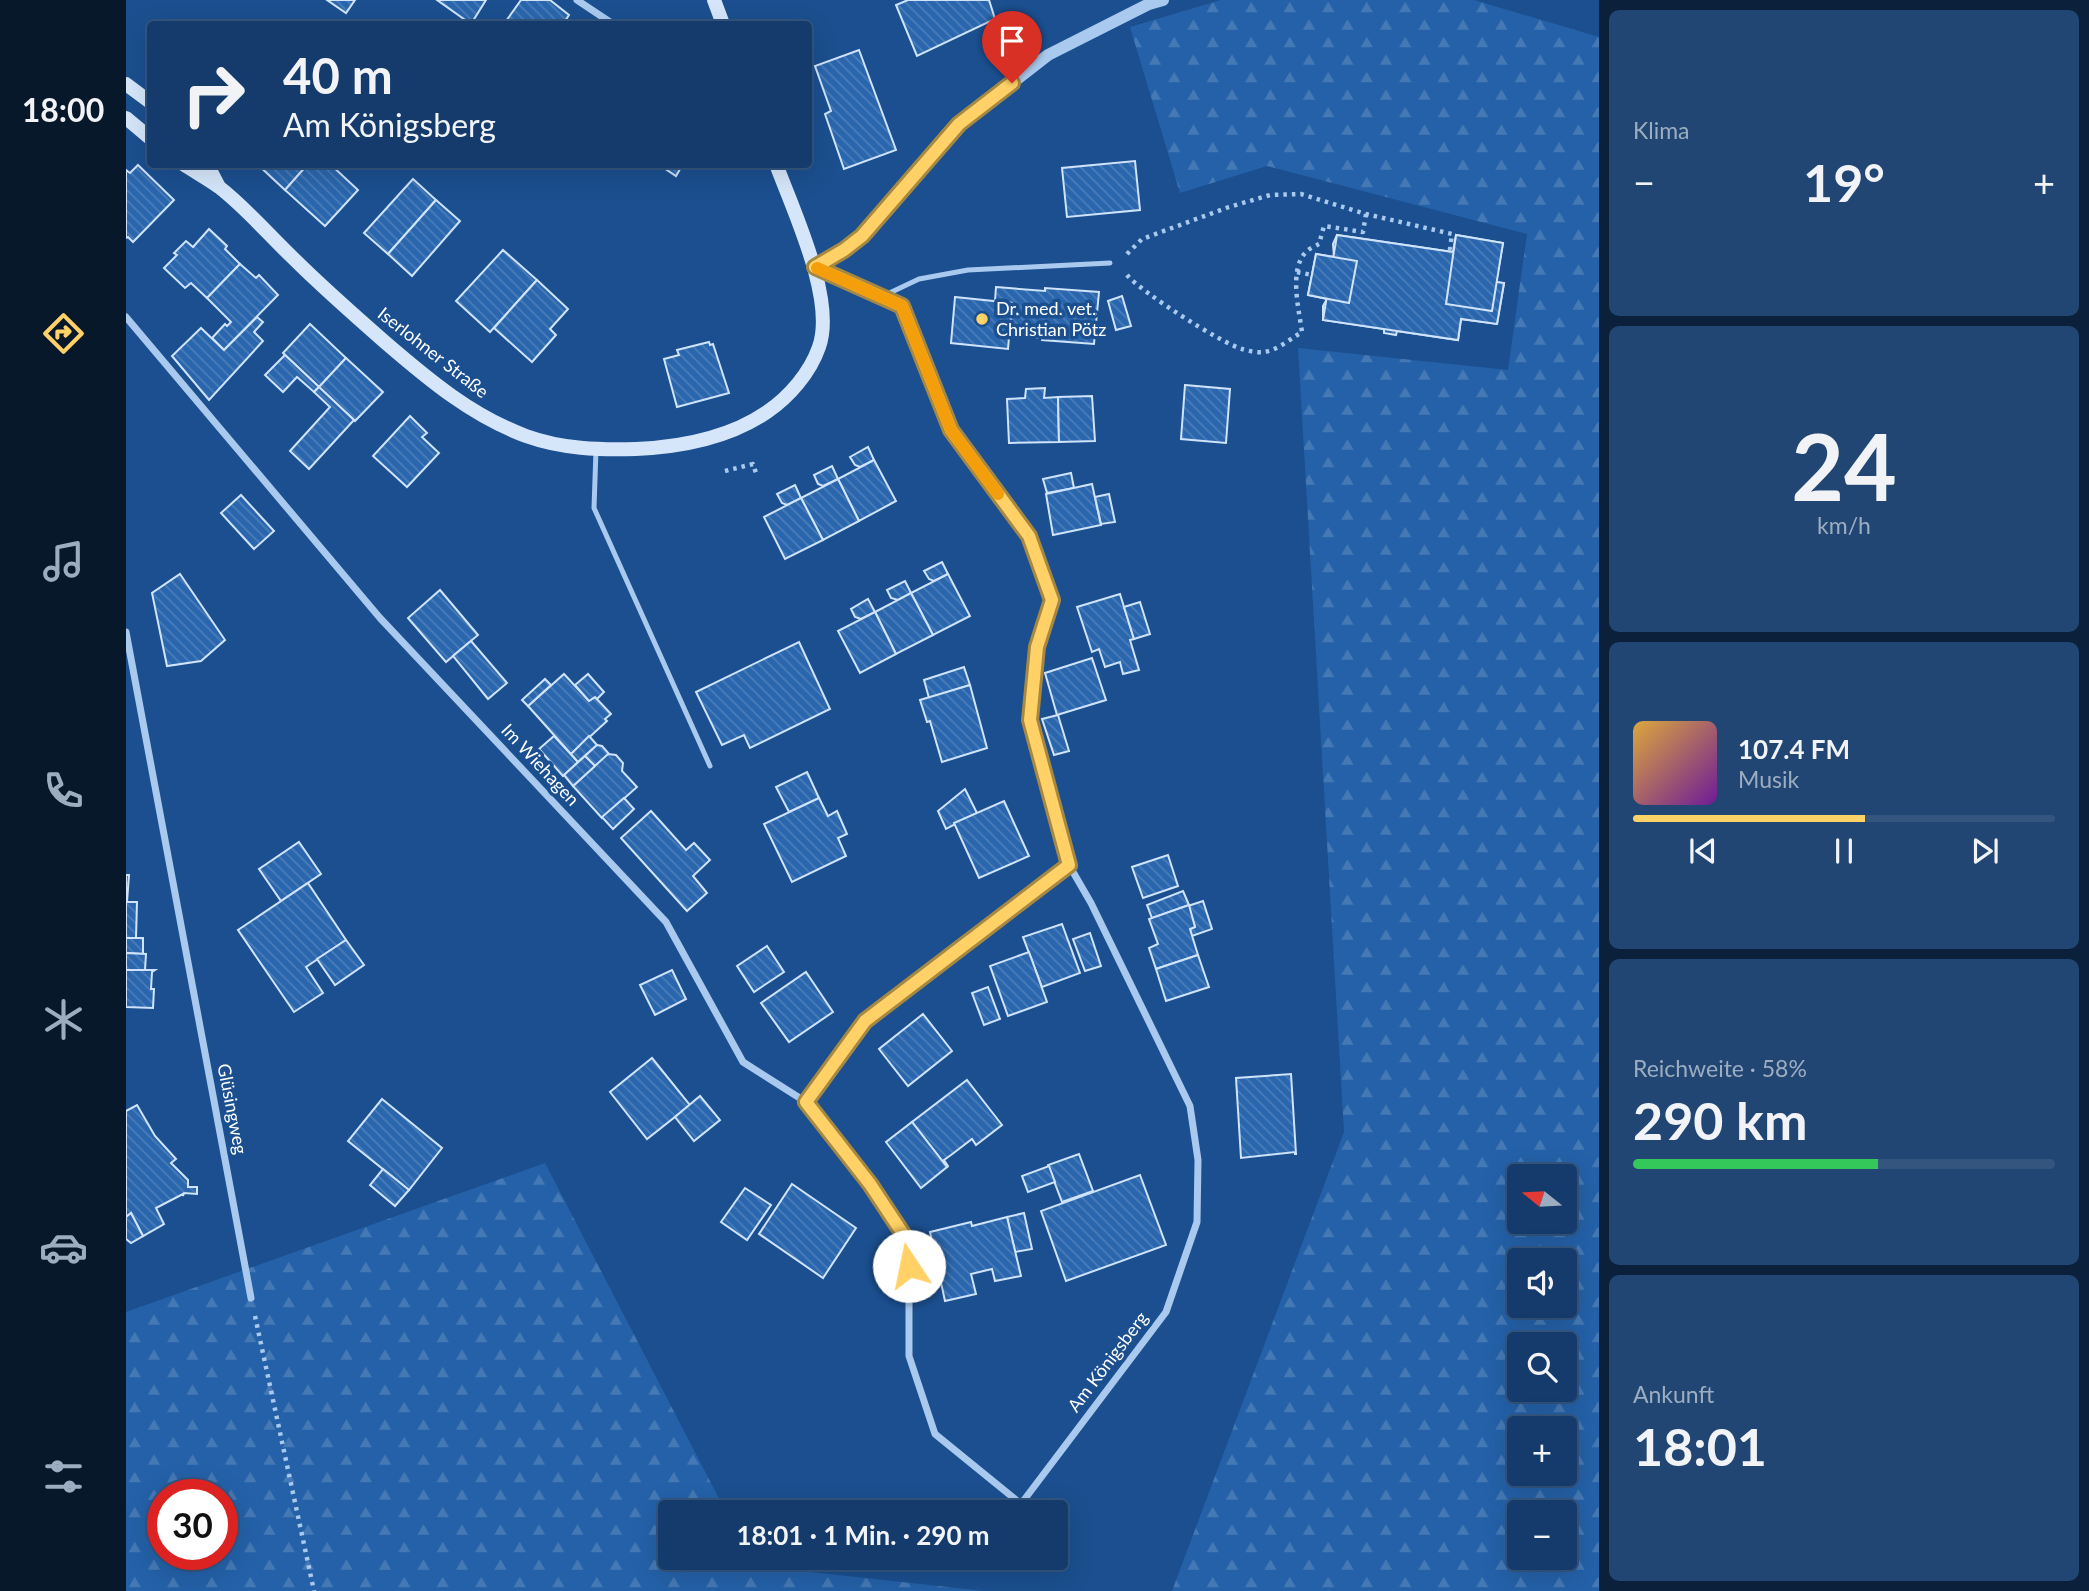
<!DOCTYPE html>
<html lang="de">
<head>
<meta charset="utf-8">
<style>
  body { margin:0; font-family:Lato,sans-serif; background:#214673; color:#f1f3f6; height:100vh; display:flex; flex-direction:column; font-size:26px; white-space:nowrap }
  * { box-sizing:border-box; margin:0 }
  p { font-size:23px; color:#9dadc1 }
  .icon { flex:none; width:38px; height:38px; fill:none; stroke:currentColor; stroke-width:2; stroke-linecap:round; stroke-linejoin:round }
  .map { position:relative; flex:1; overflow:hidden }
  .panel { display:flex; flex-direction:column; gap:10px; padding:10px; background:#0b203b; width:490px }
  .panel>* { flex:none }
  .guide { position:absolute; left:21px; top:21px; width:665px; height:147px; border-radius:7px; box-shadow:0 7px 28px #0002,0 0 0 2px #33557e; background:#143b6b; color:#f1f3f6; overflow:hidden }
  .needle { width:46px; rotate:288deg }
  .controls { position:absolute; left:1381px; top:1164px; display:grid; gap:14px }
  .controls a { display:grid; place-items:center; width:70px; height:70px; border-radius:7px; background:#143b6b; box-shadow:0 7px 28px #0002,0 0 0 2px #33557e; font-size:35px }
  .speed { position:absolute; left:21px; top:1479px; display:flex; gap:14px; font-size:35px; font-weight:700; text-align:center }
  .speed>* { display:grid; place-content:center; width:91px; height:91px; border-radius:50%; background:#143b6b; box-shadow:0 7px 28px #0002,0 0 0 2px #33557e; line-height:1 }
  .speed .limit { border:10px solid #d22; background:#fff; color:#111 }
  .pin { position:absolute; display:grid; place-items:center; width:60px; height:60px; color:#fff; margin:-72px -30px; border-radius:50% 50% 50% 0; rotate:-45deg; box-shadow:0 0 7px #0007 }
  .pin .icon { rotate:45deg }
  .me { position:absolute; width:77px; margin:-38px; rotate:349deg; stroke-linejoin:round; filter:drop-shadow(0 0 5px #0008) }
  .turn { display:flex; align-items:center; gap:24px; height:147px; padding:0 21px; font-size:32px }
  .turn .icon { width:91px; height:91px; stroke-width:2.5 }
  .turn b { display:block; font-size:49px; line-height:60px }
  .big { font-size:52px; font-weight:700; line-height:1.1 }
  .panel .tile { flex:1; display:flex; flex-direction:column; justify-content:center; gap:10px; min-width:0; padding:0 24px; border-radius:10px; background:#214673 }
  .panel .dial { align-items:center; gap:0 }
  .dial b { font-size:91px; line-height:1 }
  .song { display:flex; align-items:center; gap:21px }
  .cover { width:84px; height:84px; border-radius:10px; background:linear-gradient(135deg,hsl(40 70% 55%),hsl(280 70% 35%)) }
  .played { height:7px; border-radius:4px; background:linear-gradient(90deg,#ffd166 55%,#33557e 55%) }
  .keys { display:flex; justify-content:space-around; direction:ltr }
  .heat { display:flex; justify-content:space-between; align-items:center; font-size:38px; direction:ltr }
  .charge { height:10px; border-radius:5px; background:linear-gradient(90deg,#34c759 58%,#33557e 0) }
  .trip { position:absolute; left:532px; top:1500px; width:410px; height:70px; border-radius:7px; background:#143b6b; box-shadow:0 7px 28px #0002,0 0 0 2px #33557e; font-weight:700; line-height:70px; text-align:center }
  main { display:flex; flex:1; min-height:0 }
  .dock { display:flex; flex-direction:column; width:126px; justify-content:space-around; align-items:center; background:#08182b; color:#9dadc1 }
  .dock .icon { width:49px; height:49px }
  .dock .on { color:#ffd166 }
  .dock b { font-size:32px; color:#f1f3f6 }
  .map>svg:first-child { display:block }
  .forest { fill:url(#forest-firs); fill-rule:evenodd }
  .building { fill:url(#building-back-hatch); stroke:#cfe3fa; stroke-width:2 }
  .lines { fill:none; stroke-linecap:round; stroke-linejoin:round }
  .path { stroke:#a9c9ee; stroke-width:4.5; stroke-dasharray:3.5 5; stroke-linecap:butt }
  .service { stroke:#a9c9ee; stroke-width:5 }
  .minor { stroke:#a9c9ee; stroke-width:7 }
  .tertiary { stroke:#a9c9ee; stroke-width:12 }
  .secondary { stroke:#d6e6fa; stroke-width:14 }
  .route-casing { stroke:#a68842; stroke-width:18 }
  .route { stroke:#ffd166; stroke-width:12 }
  .slow { stroke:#f59e0b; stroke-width:12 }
  .poi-dot { fill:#ffd166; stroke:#1b4f8f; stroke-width:2.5 }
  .labels { text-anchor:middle; stroke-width:7; stroke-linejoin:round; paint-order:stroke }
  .poi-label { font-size:18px; fill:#fff; stroke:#1b4f8f; text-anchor:start }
  .street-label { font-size:18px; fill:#fff; stroke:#1b4f8f }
</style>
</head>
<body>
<main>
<nav class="dock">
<b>18:00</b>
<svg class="icon on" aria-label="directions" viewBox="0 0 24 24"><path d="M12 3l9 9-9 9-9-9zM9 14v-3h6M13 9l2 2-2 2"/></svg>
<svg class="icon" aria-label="music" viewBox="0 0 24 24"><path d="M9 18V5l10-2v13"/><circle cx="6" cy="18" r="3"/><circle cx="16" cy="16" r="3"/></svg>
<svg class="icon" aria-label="phone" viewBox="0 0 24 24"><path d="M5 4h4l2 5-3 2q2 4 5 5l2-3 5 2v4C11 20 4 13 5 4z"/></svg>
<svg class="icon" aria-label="climate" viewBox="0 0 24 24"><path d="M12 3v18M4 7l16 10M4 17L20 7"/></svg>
<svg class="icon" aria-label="car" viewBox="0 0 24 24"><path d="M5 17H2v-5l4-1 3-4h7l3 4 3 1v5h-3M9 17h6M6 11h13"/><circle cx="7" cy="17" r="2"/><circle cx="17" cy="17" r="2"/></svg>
<svg class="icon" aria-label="filters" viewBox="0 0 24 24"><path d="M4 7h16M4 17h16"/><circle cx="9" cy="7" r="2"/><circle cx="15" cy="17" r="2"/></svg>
</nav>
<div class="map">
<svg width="1473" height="1591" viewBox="0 0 1473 1591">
  <defs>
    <pattern id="forest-firs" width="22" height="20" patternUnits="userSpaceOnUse" patternTransform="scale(1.75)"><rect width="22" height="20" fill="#2461a8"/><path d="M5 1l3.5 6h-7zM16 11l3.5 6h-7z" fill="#4579b5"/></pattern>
    <pattern id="building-back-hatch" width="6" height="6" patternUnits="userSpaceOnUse" patternTransform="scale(1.75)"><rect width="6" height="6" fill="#2a66ad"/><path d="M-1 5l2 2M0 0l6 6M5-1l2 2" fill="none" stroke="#4a7db9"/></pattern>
  </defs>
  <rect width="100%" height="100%" fill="#1b4f8f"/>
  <g class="forest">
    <path d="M1095,0H1348L1473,37V1591H1046L1218,1132L1172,348L1382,370L1401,234L1141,166L1054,193L1004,27ZM1393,1176H1438V1222H1393ZM1393,1260H1438V1306H1393ZM1393,1344H1438V1390H1393ZM1393,1428H1438V1474H1393ZM1393,1512H1438V1558H1393Z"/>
    <path d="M419,1163L600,1512H544V1558H624L628,1566L858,1591H0V1312ZM37,1494H96V1554H37Z"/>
  </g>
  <g class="building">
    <path d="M201,0H229L220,13Z"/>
    <path d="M311,0H360L345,24Z"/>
    <path d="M395,0H424L443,15L437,24H378Z"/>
    <path d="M782,0H863L869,19L791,56L770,5Z"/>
    <path d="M733,50L770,150L718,169L699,114L705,111L689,66Z"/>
    <path d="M1009,161L1014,210L941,217L936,168Z"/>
    <path d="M131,164H182L159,190Z"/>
    <path d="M182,164H204L232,190L199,226L159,190Z"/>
    <path d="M532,164H557L550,176Z"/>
    <path d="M12,165L48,200L7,242L2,237L0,238V170L4,173Z"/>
    <path d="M287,179L310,200L262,254L238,233Z"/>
    <path d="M310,200L334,221L286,276L262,254Z"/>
    <path d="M83,229L101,246L99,249L114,264L81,298L65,283L59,288L38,268L51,255L48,253L60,241L67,247Z"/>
    <path d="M1211,235L1327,252L1330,235L1377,243L1370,282L1378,283L1371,324L1335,319L1332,340L1271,331L1270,335L1258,333V329L1197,320V306L1201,299L1182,295L1190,254L1208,257L1207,244Z"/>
    <path d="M1211,235L1374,259L1370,282L1378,283L1371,324L1335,319L1332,340L1197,320Z"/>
    <path d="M1330,235L1377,243L1366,311L1320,304Z"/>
    <path d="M377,250L411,280L364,332L330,301Z"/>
    <path d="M1190,254L1231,261L1223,303L1182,295Z"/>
    <path d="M114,264L130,278L133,275L152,295L98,350L86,338L99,324L101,326L105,322L81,298Z"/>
    <path d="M411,280L442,309L424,329L430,335L406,362L368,328Z"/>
    <path d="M870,287L919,291V288L973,292L968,344L916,340V338L884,335L886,303L869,301Z"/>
    <path d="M996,296L1005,326L990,330L982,301Z"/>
    <path d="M829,297L886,303L882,349L825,343Z"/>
    <path d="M131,317L137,322L128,332L137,341L83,400L46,356L75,328L98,350Z"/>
    <path d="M184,324L220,358L193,387L157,353Z"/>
    <path d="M583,342L584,345L587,344L603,393L551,407L538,359L553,355L551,350Z"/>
    <path d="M159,355L193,387L188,392L171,377L157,392L139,375Z"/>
    <path d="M220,358L257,392L229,421L193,387Z"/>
    <path d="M1059,385L1104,389L1100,443L1055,439Z"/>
    <path d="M193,387L228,420L183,469L164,451L204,407L188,392Z"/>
    <path d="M919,388L918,398L932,397L933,442L883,443L881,399L899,398L900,389Z"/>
    <path d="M966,396L969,441L933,442L932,397Z"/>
    <path d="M284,416L301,433L296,437L313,453L281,487L247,456Z"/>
    <path d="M742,447L748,460L734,467L729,465L724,457Z"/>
    <path d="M748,460L770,501L733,521L712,479Z"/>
    <path d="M706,466L712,479L697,486L692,484L688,475Z"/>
    <path d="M945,473L948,488L921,493L917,479Z"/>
    <path d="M712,479L733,521L697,540L675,498Z"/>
    <path d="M966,484L975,525L927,535L920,494Z"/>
    <path d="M669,485L675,498L661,505L656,503L651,494Z"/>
    <path d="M983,494L989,522L975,524L969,497Z"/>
    <path d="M115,495L148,531L128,549L95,513Z"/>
    <path d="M675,498L697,540L659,559L638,517Z"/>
    <path d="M816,562L822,574L808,581L803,579L798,571Z"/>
    <path d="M54,574L99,640L75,661L41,666L26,593Z"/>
    <path d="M822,574L844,616L807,635L785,593Z"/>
    <path d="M779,581L785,593L772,600L765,598L761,590Z"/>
    <path d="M314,590L352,635L320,662L282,618Z"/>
    <path d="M785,593L807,635L770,654L749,612Z"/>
    <path d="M994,594L1008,639L1004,640L1013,670L997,674L994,662L979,667L973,649L966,652L951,607Z"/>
    <path d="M742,599L749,612L735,619L729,617L725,609Z"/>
    <path d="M1014,602L1024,634L1008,639L998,607Z"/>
    <path d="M749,612L770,654L734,673L712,631Z"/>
    <path d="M345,641L381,683L362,699L327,656Z"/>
    <path d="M673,642L704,709L624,748L618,735L596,745L570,692Z"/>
    <path d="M966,658L980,700L931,715L919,673Z"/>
    <path d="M838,667L844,685L803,698L798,680Z"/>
    <path d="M438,674L463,701L469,697L485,714L479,719L481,721L445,754L402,706Z"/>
    <path d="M462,674L478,692L471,699L469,697L463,701L449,685Z"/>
    <path d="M419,679L425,685L402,706L396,700Z"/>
    <path d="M844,685L861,748L816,762L804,721L801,722L794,700Z"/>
    <path d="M932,715L943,751L928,755L916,719Z"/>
    <path d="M428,736L452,762L437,776L413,749Z"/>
    <path d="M463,736L471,745L452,762L445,754Z"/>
    <path d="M471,745L476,746L484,755L469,766L459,756Z"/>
    <path d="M482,754L490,755L497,763L496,771L511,787L476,818L447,786Z"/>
    <path d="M459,756L469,766L447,786L438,775Z"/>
    <path d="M681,772L693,798L663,812L650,787Z"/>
    <path d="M839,789L851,813L820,829L812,811Z"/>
    <path d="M498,798L508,809L487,829L476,817Z"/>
    <path d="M693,798L702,816L711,811L721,834L712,838L720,856L666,882L638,824Z"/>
    <path d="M878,801L903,856L853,878L828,823Z"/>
    <path d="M525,811L560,850L568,843L584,860L567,876L581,893L561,911L495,838Z"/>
    <path d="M173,842L195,874L155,901L133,869Z"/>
    <path d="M1042,855L1052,886L1017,898L1006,867Z"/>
    <path d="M0,875H3L1,902H11L10,938H0Z"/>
    <path d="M182,883L220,940L180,967L197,993L168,1012L112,930Z"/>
    <path d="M1057,891L1063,905L1026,918L1021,905Z"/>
    <path d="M1077,901L1086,929L1066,936L1064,929L1069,927L1062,906Z"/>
    <path d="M1063,905L1069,927L1064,929L1072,955L1030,969L1023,948L1032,944L1023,919Z"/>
    <path d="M936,924L954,973L916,987L897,937Z"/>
    <path d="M964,933L975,966L959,971L947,939Z"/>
    <path d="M0,938H17V954L0,953Z"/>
    <path d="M220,940L238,965L209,985L191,959Z"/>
    <path d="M641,946L658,972L628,992L611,966Z"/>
    <path d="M903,952L921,1002L882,1016L864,966Z"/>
    <path d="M0,953L20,954L19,970H0Z"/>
    <path d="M1072,955L1083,987L1040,1001L1030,969Z"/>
    <path d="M0,970H29L26,972L25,989H28L27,1008L0,1007Z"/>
    <path d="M546,970L560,999L529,1015L514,985Z"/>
    <path d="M680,972L707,1012L663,1042L635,1003Z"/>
    <path d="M862,987L874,1019L858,1025L846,993Z"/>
    <path d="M797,1014L826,1051L782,1086L753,1049Z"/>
    <path d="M526,1058L564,1105L521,1139L484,1092Z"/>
    <path d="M1165,1074L1170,1154H1169V1152L1115,1158L1110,1078Z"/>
    <path d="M841,1080L876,1125L850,1145L846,1139L825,1155L818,1160L822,1166L821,1167L786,1122Z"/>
    <path d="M574,1096L594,1120L568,1141L549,1117Z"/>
    <path d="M256,1099L316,1148L283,1190L222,1141Z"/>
    <path d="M11,1105L29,1136L50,1159L45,1163L62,1180V1187H71V1194L58,1193L57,1196V1194L30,1208L38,1224L17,1236L5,1213L0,1217V1111Z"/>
    <path d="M786,1122L821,1167L795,1188L760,1142Z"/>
    <path d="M953,1154L967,1191L936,1202L922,1165Z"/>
    <path d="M923,1166L929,1182L902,1192L896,1176Z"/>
    <path d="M257,1169L283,1190L269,1206L244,1185Z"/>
    <path d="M1014,1175L1040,1245L940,1281L915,1211Z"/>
    <path d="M666,1184L730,1228L697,1278L633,1234Z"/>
    <path d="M619,1188L645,1205L621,1240L595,1222Z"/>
    <path d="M5,1213L17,1236L5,1243L0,1239V1217Z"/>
    <path d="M898,1213L906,1249L889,1252L881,1217Z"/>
    <path d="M881,1217L895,1276L869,1281L866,1269L845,1274L850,1294L819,1301L804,1232L845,1222L846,1226Z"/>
  </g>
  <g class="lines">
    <g class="path">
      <path d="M1001,254L1016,239L1103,207L1144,195L1175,194L1240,214L1326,234L1324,249H1327"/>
      <path d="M1171,272L1186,275"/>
      <path d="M1001,275C1015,292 1095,343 1116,349C1122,351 1132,353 1138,352C1152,350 1164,339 1176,332C1173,310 1163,271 1179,253C1182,249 1189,246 1193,244L1198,226L1237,232L1240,214"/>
      <path d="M599,471L627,464L630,473"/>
      <path d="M129,1316L188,1591"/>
    </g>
    <g class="service">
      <path d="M755,297L793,279L842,270L984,263"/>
      <path d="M470,450L468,508L584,766"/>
    </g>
    <g class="minor">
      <path d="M451,0L487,24"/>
      <path d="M0,317L254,618L540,922L617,1062L680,1102L744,1184L783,1243V1356L809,1434L895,1504L1040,1312L1071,1222L1072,1160L1064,1106L965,903L943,865L904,720L911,647L926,599L903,536L825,430L776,306L690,267"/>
      <path d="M0,632L125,1298"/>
      <path d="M680,1102L739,1021L943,865"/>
    </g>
    <path class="tertiary" d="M689,267L718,250L736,235L833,124L922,55L1023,4L1037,0"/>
    <g class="secondary">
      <path d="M588,0L597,24"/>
      <path d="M0,84L24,102"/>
      <path d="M0,118L24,138"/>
      <path d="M57,164C69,172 82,179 93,187C119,207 142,234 166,257C196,287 228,315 260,343C303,380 346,416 400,436C436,449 473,450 510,449C556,447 603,438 641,412C663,397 684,373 693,347C710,300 667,210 650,164"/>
      <path d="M81,164L92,185"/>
    </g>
  </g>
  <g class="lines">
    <defs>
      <path id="route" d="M783,1266V1243L744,1184L680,1102L739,1021L943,865L904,720L911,647L926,600L903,536L825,430L776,306L689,267L718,250L736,236L833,124L886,83"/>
    </defs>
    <use href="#route" class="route-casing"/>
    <use href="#route" class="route"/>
    <path class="slow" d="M691,268L776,306L825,430L872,494"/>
  </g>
  <circle class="poi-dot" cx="856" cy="319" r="7"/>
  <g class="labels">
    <g class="poi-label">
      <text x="870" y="315">Dr. med. vet.<tspan x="870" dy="21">Christian Pötz</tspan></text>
    </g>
    <g class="street-label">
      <text transform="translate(307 353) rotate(38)" y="6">Iserlohner Straße</text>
      <text transform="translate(414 765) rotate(47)" y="6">Im Wiehagen</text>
      <text transform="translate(106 1109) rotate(79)" y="6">Glüsingweg</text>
      <text transform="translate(982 1362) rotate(-53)" y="6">Am Königsberg</text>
    </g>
  </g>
</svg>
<div class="controls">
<a><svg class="needle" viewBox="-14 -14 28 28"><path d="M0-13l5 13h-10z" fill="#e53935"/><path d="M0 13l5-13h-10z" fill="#9dadc1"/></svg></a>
<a><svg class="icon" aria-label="sound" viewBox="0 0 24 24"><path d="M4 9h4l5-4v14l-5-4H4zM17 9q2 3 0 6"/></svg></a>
<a><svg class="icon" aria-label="search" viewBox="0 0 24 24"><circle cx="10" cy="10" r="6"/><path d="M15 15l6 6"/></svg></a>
<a>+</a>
<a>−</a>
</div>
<div class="speed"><div class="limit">30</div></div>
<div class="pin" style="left:886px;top:83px;background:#d93025"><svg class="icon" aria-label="arrive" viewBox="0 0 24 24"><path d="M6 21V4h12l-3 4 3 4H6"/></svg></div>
<svg class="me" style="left:783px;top:1266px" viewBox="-20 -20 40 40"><circle r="19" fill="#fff"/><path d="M0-13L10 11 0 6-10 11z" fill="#ffd166"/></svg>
<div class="trip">18:01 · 1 Min. · 290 m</div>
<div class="guide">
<div class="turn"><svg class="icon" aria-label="right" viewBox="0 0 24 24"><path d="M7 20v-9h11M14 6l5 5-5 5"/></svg><div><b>40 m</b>Am Königsberg</div></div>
</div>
</div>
<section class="panel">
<div class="tile"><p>Klima</p>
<div class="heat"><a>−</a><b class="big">19°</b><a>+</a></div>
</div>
<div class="tile dial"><b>24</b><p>km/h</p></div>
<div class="tile">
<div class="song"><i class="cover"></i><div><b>107.4 FM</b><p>Musik</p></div></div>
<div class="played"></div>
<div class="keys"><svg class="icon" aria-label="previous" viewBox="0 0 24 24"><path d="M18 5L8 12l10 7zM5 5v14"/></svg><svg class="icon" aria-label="pause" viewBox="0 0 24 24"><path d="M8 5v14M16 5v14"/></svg><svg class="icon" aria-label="next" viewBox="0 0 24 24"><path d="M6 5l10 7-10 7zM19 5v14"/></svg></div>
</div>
<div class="tile"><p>Reichweite · 58%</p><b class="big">290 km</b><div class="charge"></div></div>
<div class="tile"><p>Ankunft</p><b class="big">18:01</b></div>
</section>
</main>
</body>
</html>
